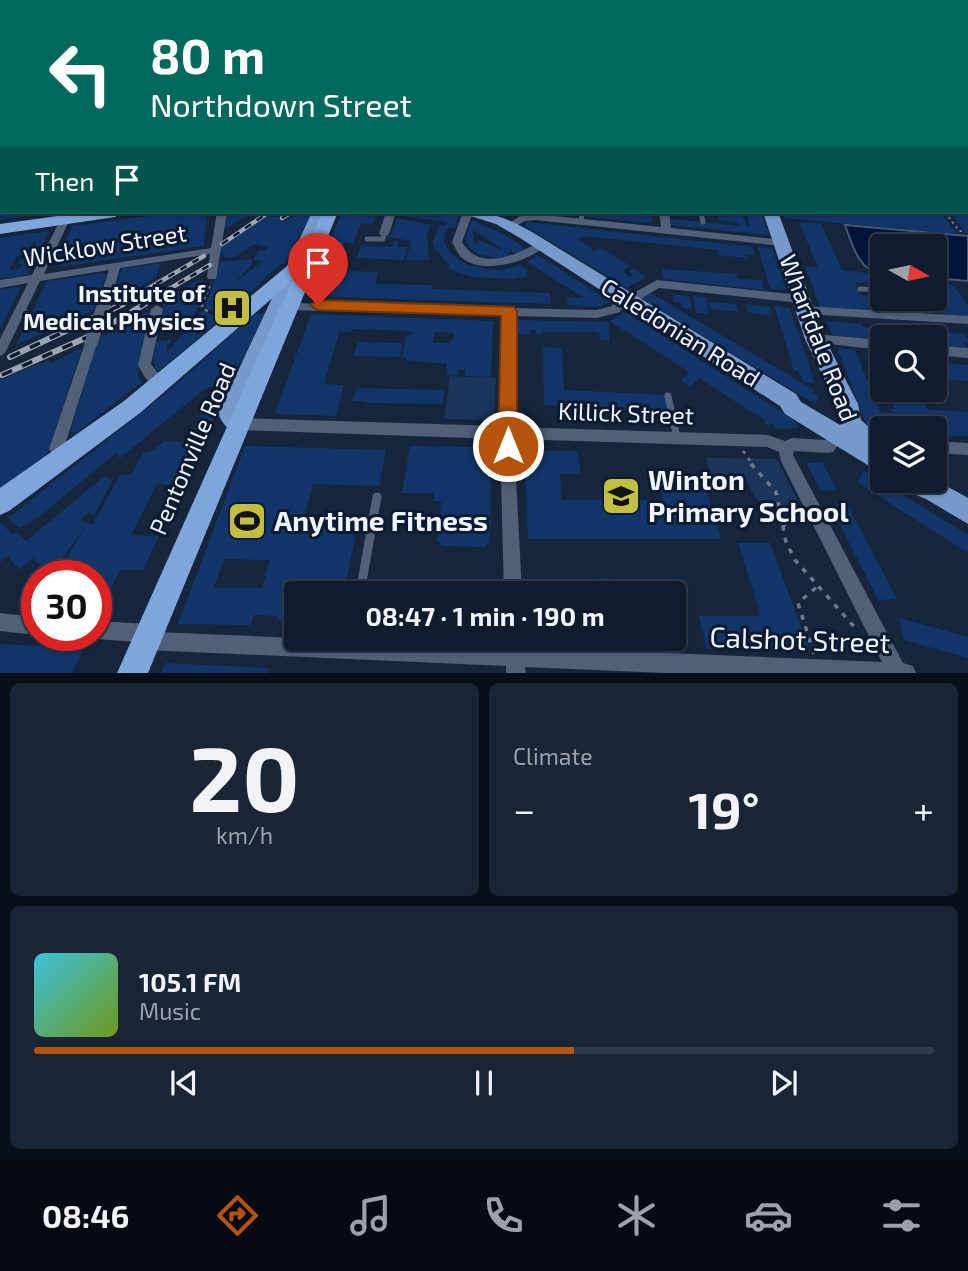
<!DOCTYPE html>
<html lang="en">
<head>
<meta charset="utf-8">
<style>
  body { margin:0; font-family:"Exo 2",sans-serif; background:#192535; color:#f1f3f6; height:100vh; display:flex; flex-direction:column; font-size:26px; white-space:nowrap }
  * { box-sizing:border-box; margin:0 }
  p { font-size:23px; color:#9ca1aa }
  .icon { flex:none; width:38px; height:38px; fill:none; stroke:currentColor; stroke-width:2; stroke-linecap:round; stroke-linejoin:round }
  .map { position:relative; height:673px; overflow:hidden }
  .side { display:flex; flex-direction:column; gap:10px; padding:10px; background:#090f19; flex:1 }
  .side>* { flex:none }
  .top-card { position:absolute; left:0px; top:0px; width:970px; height:214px; box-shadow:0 2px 5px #0004,0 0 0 2px #303a49; background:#00695c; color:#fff; overflow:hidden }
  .needle { width:46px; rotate:99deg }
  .buttons { position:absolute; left:870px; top:234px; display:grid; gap:14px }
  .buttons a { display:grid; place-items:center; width:77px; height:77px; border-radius:7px; background:#101c2d; box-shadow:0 2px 5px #0004,0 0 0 2px #303a49; font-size:35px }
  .speed { position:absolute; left:21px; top:560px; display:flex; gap:14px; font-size:35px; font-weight:700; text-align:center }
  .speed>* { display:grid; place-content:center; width:91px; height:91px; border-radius:50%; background:#101c2d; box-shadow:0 2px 5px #0004,0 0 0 2px #303a49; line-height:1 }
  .speed .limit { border:10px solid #d22; background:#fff; color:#111 }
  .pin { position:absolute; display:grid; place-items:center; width:60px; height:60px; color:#fff; margin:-72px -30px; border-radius:50% 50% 50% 0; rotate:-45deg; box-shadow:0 0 7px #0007 }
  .pin .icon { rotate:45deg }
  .me { position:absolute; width:77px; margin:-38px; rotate:0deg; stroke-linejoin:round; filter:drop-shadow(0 0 5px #0008) }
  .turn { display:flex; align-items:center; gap:24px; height:147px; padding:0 35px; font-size:32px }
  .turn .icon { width:91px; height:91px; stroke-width:2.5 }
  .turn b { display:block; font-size:49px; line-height:60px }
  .then { display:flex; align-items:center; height:66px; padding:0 35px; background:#0003; gap:14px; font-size:26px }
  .big { font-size:52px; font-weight:700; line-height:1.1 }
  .side .tile { flex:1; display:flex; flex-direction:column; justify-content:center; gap:10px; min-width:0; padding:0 24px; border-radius:10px; background:#192535 }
  .side .dial { align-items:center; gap:0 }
  .dial b { font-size:91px; line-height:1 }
  .song { display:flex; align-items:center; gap:21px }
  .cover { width:84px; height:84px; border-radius:10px; background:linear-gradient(135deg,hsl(190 70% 55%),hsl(80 70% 35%)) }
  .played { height:7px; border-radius:4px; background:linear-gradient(90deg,#b45309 60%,#303a49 60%) }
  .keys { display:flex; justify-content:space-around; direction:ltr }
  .heat { display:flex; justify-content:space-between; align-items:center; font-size:38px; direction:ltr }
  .side .tiles { flex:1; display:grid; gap:10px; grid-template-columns:1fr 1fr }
  .tile:last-child { grid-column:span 2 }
  .trip { position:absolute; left:284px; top:581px; width:402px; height:70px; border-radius:7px; background:#101c2d; box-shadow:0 2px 5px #0004,0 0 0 2px #303a49; font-weight:700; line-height:70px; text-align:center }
  .tab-bar { display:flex; height:112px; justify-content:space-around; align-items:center; background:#060b12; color:#9ca1aa }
  .tab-bar .icon { width:49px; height:49px }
  .tab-bar .selected { color:#b45309 }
  .tab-bar b { font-size:32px; color:#f1f3f6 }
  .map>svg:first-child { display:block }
  .green { fill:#1b355a }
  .water { fill:#001439; stroke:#475874; stroke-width:2 }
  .building { fill:#113569; fill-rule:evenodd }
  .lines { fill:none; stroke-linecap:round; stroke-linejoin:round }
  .path-far2 { stroke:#6d798a; stroke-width:2; stroke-dasharray:2.5 3.5; stroke-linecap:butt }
  .path-far1 { stroke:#6d798a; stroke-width:2.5; stroke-dasharray:3.5 5; stroke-linecap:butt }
  .path { stroke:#6d798a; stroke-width:3.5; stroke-dasharray:5 7; stroke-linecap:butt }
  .service-far2 { stroke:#4f6078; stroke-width:5 }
  .service-far1 { stroke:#4f6078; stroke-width:7 }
  .service { stroke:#4f6078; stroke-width:9 }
  .pedestrian { fill:#4f6078; fill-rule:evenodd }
  .minor { fill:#4f6078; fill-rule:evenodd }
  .tertiary { stroke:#4f6078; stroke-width:16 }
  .primary { fill:#779acc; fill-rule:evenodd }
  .trunk { fill:#7fa6dc; fill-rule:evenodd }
  .rail-far1-casing { stroke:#9ba5b4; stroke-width:4.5 }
  .rail-casing { stroke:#9ba5b4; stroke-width:6 }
  .rail-far1 { stroke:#0c1b31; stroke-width:2.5; stroke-dasharray:7; stroke-linecap:butt }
  .rail { stroke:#0c1b31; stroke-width:3.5; stroke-dasharray:11; stroke-linecap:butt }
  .minor-bridge { stroke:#4f6078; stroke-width:13 }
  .route { fill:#b45309; stroke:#753606; stroke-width:2 }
  .labels { text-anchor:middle; stroke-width:6; stroke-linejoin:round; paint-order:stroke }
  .street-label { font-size:24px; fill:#eef5fe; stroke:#0c1b31 }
  .poi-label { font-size:24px; font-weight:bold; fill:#eef5fe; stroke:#0c1b31; text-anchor:end }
  .near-poi-label { font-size:28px; font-weight:bold; fill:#eef5fe; stroke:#0c1b31; text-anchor:start }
  .near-street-label { font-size:28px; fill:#eef5fe; stroke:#0c1b31 }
</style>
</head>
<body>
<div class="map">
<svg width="968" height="673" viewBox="0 0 968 673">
  <rect width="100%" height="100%" fill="#15253c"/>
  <g class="green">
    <path d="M450,376L496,378L494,417L487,420L444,419Z"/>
    <path d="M706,458L777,459L798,502L786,519C765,510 755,502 747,481L713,482Z"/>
  </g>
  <path class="water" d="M845,225L968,236V281L935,278L934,247H882V274C859,272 852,244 845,225Z"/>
  <g class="building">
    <path d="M0,212H46V213L0,220Z"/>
    <path d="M180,212H214L207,214L204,246L59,267L65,254L59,255L72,226Z"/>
    <path d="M227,212H253L224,230Z"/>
    <path d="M301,212L311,214L285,264H281L223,317L160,370H156L153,359L156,342L172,339L171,343L167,344V352L191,325L183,326L184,320L160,324L164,300L198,280L207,281L204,300L191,318L194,319L203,311L211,314L214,312L205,308L220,262L252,259V265L234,283L260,263L261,260H253L258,251H266L268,247L254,244L235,257L228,258L221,255V247L271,214L286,220Z"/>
    <path d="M342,212H378L373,224L361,223L354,243H345L342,252H347L342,267L319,266Z"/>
    <path d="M396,212L459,214L455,228H448L445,234L444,243L451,254L466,264L486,269L501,270L521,265L529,272L526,274L528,276L520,279L517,275V279L473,277L456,272L448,268L450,266L435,249L433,242L439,225L445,226L448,222L395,215Z"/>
    <path d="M558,212L651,214L652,223L558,214Z"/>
    <path d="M717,212H742L746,225L750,226L745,212H761L769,235L671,225V219L739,226L737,222L719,220Z"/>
    <path d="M782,212H941L957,234L785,218Z"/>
    <path d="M950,212H968V233H966Z"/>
    <path d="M397,218L431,225L427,233L429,260H406L411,241L384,236L392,234Z"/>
    <path d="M472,220L507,236L528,250L519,256L511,251L508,253L511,257L498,258L478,254L469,247L465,240ZM473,230L483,236L506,252L479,240L474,245Z"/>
    <path d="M527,222L753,247L755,255L745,254L746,258L718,255L717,250L583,236L578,239L594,251L600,247L630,266L623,271L629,277L633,274L628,271L633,268L646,277L627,288L525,226Z"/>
    <path d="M799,222L821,224L842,270L882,275V285L855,282L861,295L891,299L898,311L820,307L805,266L818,268Z"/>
    <path d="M49,231L27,275L0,279V238ZM33,242H36L29,255L19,261L18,264H22L19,269L9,270L17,256L25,255Z"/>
    <path d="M394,241H399L397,247H407L404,260L357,258L361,246L392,247Z"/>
    <path d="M758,247L772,248L786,290L770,289Z"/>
    <path d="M538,255L571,276L610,302L599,307L568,305L567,297L584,298L527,262Z"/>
    <path d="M160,263L157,277L112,302L122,268Z"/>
    <path d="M662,269L737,274L738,279L762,280L764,290L663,279Z"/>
    <path d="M317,270L378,272L375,284L432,285V289L550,293L551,304L307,296Z"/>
    <path d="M107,273L94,310L16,345L47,281Z"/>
    <path d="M941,283L954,286L968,306V316L940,314L931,299H934V284Z"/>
    <path d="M17,287L20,288L0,330V289Z"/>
    <path d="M649,292L814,390L812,393L819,396L815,404L639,297Z"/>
    <path d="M673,294L690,296L692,309L683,308L682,303L674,302Z"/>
    <path d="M693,296L706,297L709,314L696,313Z"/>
    <path d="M904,299H924L933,313L911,311Z"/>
    <path d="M709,302L736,304L738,312L710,309Z"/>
    <path d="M746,304L770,307L772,316L748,312Z"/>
    <path d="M774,305L790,309L815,384L804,382L798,371H794Z"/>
    <path d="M152,312L137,374L142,382L76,433L70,432L98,339L144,313Z"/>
    <path d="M264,313L250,346L235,371L185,486L157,484L131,535L159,536L143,570H120L96,618V576H56L86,526L59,562L46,572L33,558L19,570L8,556L0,562V522L13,535L16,532L26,541L105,476L112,481L94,515L89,512L81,519L88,524H93L120,475H131L143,453L153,450L164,441L187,442L214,387L206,388L120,458L115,454L35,520L19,528L8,518L169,391L255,314Z"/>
    <path d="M622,313H627L794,420L798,428L778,429L772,423L767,425L763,422L766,421L699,378L690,387L681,381L689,372L610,321Z"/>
    <path d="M311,314L493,321L491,377L465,376V370H458V376L446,375L447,362L444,364L406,360V358H402L406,335H411L412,331L352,329L351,332H341L342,323L324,384L344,385L336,416L275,414ZM435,332L454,333L453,340H450V343H433Z"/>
    <path d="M518,320L609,322V341L600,340L599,332H542V335L536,334V330H530L531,334H518Z"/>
    <path d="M826,321L861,324L862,327L965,334L968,343L963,342L966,347L934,344V338H882V340L833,335Z"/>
    <path d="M358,342L403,343L400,357L354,356Z"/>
    <path d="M543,347L562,348L564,390L665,395L668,412L544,405Z"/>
    <path d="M82,348L46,458L0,491V380L49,360L50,364Z"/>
    <path d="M837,348L855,350L880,412L893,413L891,409H896L886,392L917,394L928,410L968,412V436L934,435V429H882V433L869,431Z"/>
    <path d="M866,358L882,359V375L874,374Z"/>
    <path d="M934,363L968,365V381L934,379Z"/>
    <path d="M357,388L444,390L443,404L366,403L367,401H353Z"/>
    <path d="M245,446L386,450L379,486L313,484L299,536L309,528L349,530L355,537L344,593H296V626H283L278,616L254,615L251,625L178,624ZM224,559L270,560L262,588H214Z"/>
    <path d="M410,446L489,447L488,450L491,451L490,543H486V547L441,546V542H437L441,501H434V493H402Z"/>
    <path d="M524,451H577L581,474H560L562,500H663L660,486H705L721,539H528Z"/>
    <path d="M822,462L837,490L821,491L806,463Z"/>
    <path d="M864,471L968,535V553L857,482Z"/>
    <path d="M847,504L897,599L878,600L830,505Z"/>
    <path d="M738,543H770L809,648L707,649L699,616H761Z"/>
    <path d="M599,578L625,580L627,593H600Z"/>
    <path d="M637,579L675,582L682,626L674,632V593H639Z"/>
    <path d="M536,583H562L563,593H537Z"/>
    <path d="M393,588L486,591V593H392Z"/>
    <path d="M899,618L968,637V658L904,640Z"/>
    <path d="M613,639H663L655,644L613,642Z"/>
    <path d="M0,644L84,648L72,673H0Z"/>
    <path d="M165,663L205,665L269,668L267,673H161Z"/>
  </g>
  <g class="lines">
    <g class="path-far2">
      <path d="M945,212L959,231H965"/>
      <path d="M202,305L210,286"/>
    </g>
    <g class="path-far1">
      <path d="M203,304L201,308L212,313"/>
      <path d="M743,451L753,465"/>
    </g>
    <g class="path">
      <path d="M751,464L776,492L786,542L795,560L858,631"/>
      <path d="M783,527L798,507"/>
      <path d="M814,654L798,603L818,586"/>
    </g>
    <g class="service-far2">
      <path d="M701,213L703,222"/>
      <path d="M581,222L582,212"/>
      <path d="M367,239H383L384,234"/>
      <path d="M860,289L882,290"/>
      <path d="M896,299L900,305"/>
    </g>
    <g class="service-far1">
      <path d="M899,304L907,316"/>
      <path d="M668,396L677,438"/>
    </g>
    <path class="service" d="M360,593L377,497"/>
    <rect class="pedestrian" x="0" y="132" width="2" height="4"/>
    <g class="minor">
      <path d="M0,101H2L0,106Z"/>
      <rect x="0" y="111" width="2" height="4"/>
      <path d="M2,171V178L0,179V172Z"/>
      <path d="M217,212H227L216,279H208L207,276L210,254L120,268L110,303L104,307L98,303L109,270L40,281L6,351L4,354L0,356V339L28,283L0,288V280L32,275L62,217H68L70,219L44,274L211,248Z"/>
      <path d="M386,212H396L389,234L384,237L379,234Z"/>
      <path d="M463,212H473L462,242C476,266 502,260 524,250C532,247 537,242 546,243L547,245C528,262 482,276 461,257C457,253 455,247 452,242Z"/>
      <path d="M659,212H669L671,228L782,240L787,243L782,246L535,220L525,221L510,229L505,226L520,216L535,214L661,227Z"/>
      <path d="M657,280L801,295L807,299L801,303L659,288L632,304H625L620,312L597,318L515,316L514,427L768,435L785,441L792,438L825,440C830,434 833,428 842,432L844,436L833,452L828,453L794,451L793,455L903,663L913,666L916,673H665L525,667L526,673H506V666L146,650L139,648L137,642L96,639L89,637L96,635V621L149,624L156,626L158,632L506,647V639H524L525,647L882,662L781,461L779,452L767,447L514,439L522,593H504L500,439L237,430L232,428L230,424L232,420L237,418L500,426L503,316L290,310L284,306L286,303L597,310L612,306L619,295L623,294L628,296Z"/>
      <path d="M157,305L163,309L151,364L166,384L164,388C152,391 143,375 138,365L151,309Z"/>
      <path d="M805,306L968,316V324L805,314L799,310Z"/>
      <path d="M815,334L882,340V350L811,342L809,339L811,336Z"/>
      <path d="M91,338L97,343L64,448L69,457L67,462L62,464L57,462L49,449L85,343Z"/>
      <path d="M934,345L968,348V358L934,355Z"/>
      <path d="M934,441L968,443V455L934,453Z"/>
      <path d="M0,613L37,617V635L0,631Z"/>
    </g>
    <path class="tertiary" d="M968,154V155"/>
    <g class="primary">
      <path d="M312,212H328L241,412L248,424L245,431C231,436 224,426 218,414Z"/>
      <path d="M464,212C491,211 509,219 532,232L796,394L801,402L840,425L836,404L805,339L763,212H778L825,339L858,404L861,420L882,439V474L785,414L780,406L520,238L496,224L467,215Z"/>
      <path d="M934,479L968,498V524L926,499L902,489L899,481Z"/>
    </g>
    <g class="trunk">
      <path d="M86,212H123L115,217L0,234V224Z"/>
      <path d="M323,212H338L148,673H117L292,281L140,413L9,511L0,515V488L124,401L304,252Z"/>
    </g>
    <defs>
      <g id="rail-far1">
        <path d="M282,218L290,213"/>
        <path d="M222,244L269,212"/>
        <path d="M120,305L204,256"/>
        <path d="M142,305L210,265"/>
      </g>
      <g id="rail">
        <path d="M10,357L123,304"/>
        <path d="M2,375L90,336L145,304"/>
      </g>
    </defs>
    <use href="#rail-far1" class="rail-far1-casing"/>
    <use href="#rail" class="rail-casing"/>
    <use href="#rail-far1" class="rail-far1"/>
    <use href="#rail" class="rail"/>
    <path class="minor-bridge" d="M91,343L104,304"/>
  </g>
  <linearGradient id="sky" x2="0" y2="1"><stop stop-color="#0c1421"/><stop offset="0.48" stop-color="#354661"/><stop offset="1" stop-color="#354661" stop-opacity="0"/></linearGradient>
  <rect width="968" height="180" fill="url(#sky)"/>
  <path class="route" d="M318,300L514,307L517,311V446L515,451L508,454L501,451L498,446L501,316L318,310L310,305Z"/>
  <defs>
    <symbol id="hospital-square" viewBox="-11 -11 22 22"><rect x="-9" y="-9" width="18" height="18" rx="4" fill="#c1be40" stroke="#0c1b31"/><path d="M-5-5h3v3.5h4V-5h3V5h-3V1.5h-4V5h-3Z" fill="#111"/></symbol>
    <symbol id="school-square" viewBox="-11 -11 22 22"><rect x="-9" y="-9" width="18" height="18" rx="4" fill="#c1be40" stroke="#0c1b31"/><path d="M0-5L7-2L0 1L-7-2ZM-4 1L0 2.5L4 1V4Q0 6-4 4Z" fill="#111"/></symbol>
    <symbol id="stadium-square" viewBox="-11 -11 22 22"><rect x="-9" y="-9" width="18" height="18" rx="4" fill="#c1be40" stroke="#0c1b31"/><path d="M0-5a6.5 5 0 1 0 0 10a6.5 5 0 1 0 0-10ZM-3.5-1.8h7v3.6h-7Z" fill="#111"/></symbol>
  </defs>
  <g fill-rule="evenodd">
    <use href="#hospital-square" x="210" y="286" width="44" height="44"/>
    <use href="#school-square" x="599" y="474" width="44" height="44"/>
    <use href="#stadium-square" x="225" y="499" width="44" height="44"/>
  </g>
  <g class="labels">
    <g class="street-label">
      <text transform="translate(105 246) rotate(-9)" y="8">Wicklow Street</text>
      <text transform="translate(680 333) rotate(32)" y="8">Caledonian Road</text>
      <text transform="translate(818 338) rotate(69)" y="8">Wharfdale Road</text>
      <text transform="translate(626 414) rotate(2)" y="8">Killick Street</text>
      <text transform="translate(193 449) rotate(-67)" y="8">Pentonville Road</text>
    </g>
    <g class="poi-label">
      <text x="205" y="302">Institute of<tspan x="205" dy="28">Medical Physics</tspan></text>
    </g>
    <g class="near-poi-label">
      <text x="648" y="490">Winton<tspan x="648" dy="32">Primary School</tspan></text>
      <text x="274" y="531">Anytime Fitness</text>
    </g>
    <g class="near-street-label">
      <text transform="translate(800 640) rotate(2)" y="10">Calshot Street</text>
    </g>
  </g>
</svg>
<div class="buttons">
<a><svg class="needle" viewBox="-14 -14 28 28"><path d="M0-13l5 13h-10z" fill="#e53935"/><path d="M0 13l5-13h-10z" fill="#9ca1aa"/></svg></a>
<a><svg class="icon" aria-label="search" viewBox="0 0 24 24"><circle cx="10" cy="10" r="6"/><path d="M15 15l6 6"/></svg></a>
<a><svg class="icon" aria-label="layers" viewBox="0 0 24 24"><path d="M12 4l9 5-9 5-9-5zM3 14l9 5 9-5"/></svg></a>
</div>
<div class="speed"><div class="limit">30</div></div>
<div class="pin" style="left:318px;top:305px;background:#d93025"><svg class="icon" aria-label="arrive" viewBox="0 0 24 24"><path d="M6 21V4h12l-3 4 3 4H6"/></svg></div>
<svg class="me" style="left:508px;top:446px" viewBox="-20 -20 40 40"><circle r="17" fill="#b45309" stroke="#fff" stroke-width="3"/><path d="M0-11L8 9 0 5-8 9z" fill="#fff"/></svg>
<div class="trip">08:47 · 1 min · 190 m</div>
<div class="top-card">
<div class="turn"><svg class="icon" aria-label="left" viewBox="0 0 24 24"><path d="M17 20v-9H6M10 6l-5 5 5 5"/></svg><div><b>80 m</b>Northdown Street</div></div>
<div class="then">Then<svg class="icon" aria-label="arrive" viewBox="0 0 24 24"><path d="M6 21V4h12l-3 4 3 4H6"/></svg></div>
</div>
</div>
<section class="side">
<div class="tiles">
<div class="tile dial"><b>20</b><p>km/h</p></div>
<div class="tile"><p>Climate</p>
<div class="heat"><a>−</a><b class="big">19°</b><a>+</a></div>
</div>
<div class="tile">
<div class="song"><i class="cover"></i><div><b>105.1 FM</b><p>Music</p></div></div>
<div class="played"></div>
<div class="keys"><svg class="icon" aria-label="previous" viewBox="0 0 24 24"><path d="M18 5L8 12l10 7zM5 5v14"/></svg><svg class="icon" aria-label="pause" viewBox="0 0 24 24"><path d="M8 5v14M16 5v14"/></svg><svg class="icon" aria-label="next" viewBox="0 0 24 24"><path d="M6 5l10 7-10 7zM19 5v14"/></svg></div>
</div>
</div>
</section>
<nav class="tab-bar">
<b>08:46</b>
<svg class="icon selected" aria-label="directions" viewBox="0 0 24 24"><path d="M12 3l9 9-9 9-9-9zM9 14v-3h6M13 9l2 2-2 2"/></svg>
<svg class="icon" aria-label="music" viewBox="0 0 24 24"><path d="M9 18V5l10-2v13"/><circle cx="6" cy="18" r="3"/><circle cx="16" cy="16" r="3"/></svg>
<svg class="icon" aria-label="phone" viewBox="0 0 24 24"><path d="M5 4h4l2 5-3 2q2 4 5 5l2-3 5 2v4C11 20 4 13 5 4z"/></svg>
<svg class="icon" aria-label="climate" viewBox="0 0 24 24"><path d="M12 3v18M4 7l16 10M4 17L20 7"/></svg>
<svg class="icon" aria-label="car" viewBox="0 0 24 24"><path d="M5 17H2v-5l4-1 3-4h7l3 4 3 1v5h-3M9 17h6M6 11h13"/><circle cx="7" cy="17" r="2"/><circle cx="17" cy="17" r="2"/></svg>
<svg class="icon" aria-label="filters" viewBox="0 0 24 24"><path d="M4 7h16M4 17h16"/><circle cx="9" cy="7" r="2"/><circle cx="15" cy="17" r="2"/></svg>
</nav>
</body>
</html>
